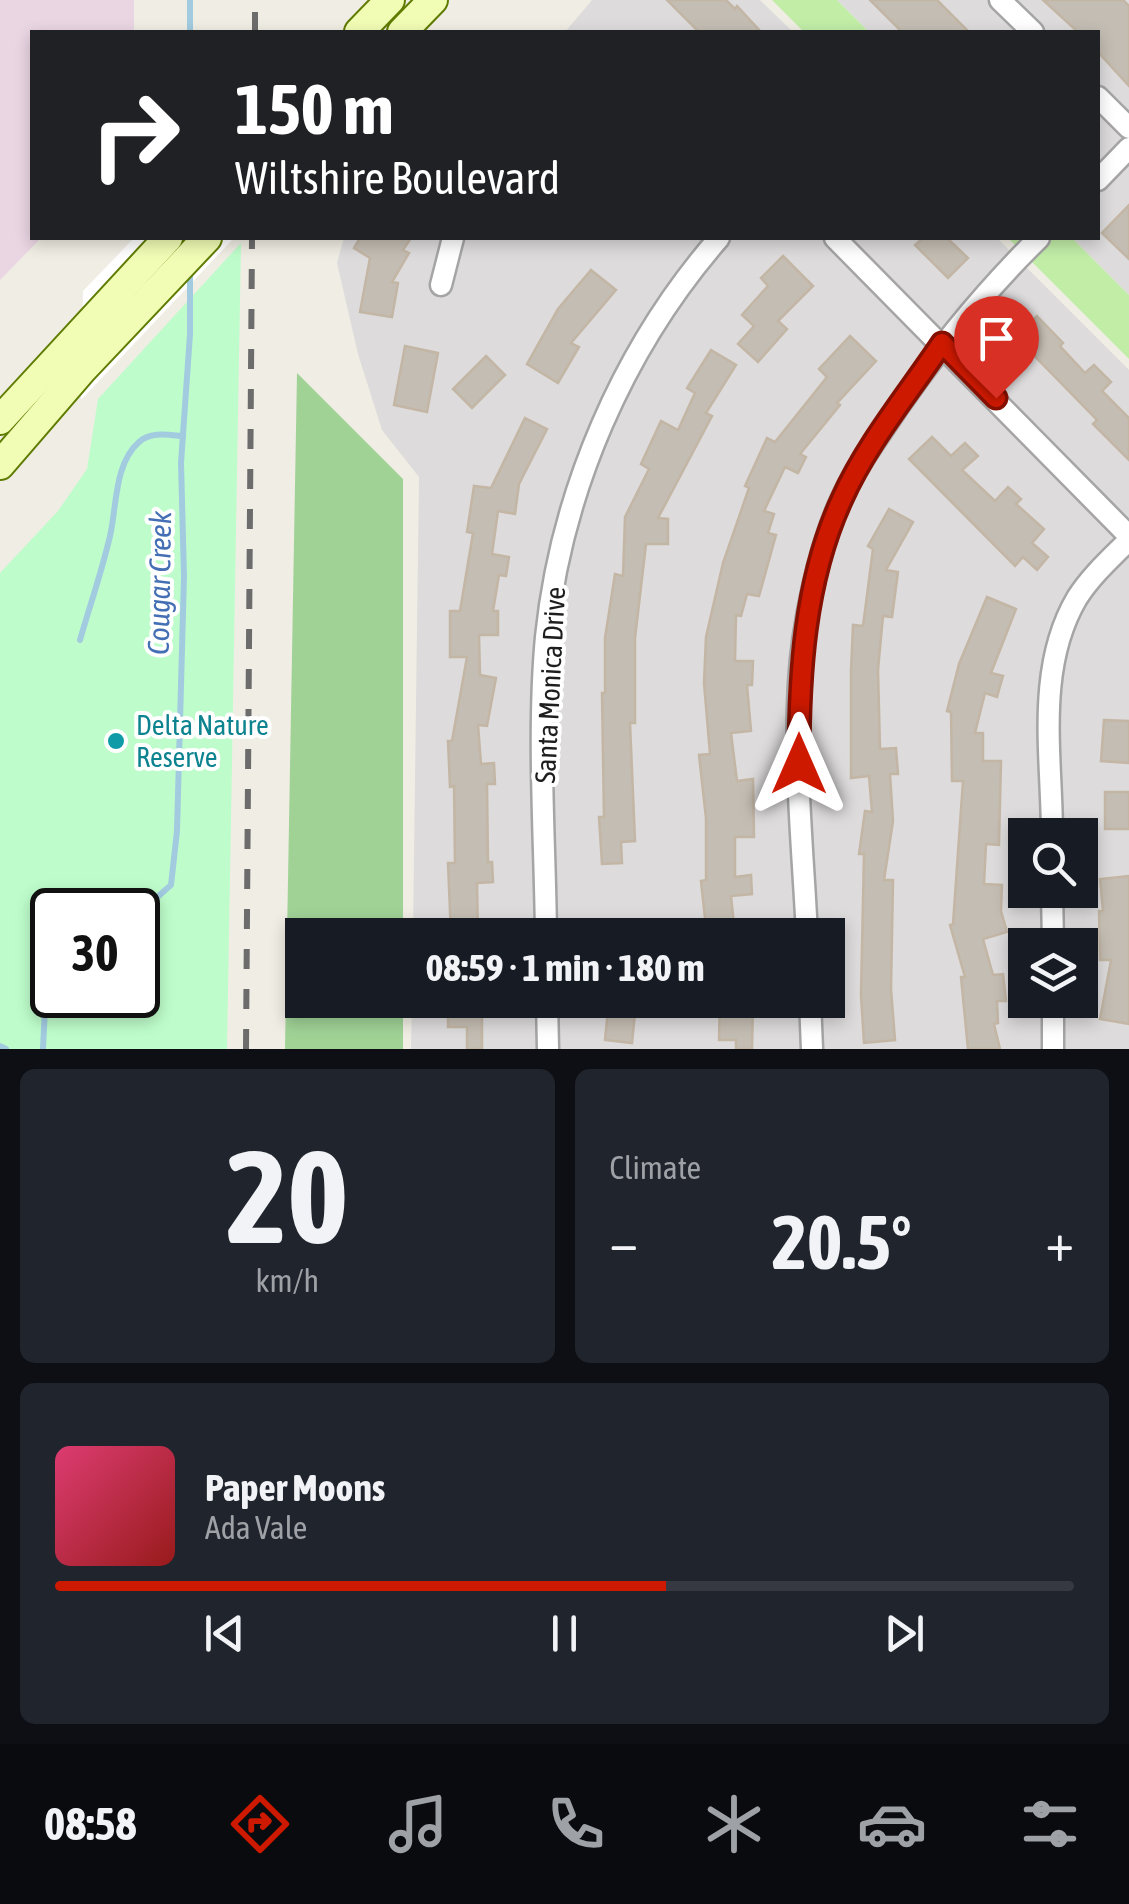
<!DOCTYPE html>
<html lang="en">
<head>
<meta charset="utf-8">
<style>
  body { margin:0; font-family:"Asap Condensed",sans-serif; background:#20242c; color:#f1f3f6; height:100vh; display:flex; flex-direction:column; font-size:38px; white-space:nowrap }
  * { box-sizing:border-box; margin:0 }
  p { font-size:32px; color:#9ea1a6 }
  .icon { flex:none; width:55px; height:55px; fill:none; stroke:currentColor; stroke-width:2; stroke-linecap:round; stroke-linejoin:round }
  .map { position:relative; height:1049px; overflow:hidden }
  .details { display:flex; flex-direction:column; gap:20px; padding:20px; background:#0d0f14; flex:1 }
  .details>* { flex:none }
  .hud { position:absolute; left:30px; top:30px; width:1070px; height:210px; border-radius:0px; box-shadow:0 5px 15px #0003; background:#202124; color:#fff; overflow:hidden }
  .buttons { position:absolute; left:1008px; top:818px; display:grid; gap:20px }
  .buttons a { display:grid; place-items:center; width:90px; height:90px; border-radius:0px; background:#171b24; box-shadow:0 5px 15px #0003; font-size:50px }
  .speed { position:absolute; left:30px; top:888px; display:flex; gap:20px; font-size:50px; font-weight:700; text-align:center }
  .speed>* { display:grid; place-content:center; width:130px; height:130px; border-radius:50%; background:#171b24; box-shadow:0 5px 15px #0003; line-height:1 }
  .speed .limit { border:5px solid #111; border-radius:15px; background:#fff; color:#111 }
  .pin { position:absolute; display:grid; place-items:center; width:85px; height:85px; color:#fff; margin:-102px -42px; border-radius:50% 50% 50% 0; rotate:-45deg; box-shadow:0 0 10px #0007 }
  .pin .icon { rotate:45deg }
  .me { position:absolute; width:110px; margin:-55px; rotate:0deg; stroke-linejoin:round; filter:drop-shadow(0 0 8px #0008) }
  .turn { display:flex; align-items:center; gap:35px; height:210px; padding:0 40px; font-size:45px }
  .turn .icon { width:130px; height:130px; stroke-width:2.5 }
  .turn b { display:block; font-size:70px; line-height:85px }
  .big { font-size:75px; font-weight:700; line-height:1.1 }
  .details .widget { flex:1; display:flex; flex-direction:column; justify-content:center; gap:15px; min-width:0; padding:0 35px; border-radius:15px; background:#20242c }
  .details .dial { align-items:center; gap:0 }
  .dial b { font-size:130px; line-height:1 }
  .song { display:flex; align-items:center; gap:30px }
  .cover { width:120px; height:120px; border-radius:15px; background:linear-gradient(135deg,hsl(340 70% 55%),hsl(0 70% 35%)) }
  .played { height:10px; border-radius:5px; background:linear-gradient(90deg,#cd1900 60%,#363941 60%) }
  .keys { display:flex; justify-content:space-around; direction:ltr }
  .heat { display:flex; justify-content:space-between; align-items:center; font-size:55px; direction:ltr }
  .details .tiles { flex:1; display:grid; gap:20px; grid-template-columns:1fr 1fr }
  .widget:last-child { grid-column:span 2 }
  .trip { position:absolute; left:285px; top:918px; width:560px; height:100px; border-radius:0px; background:#171b24; box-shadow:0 5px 15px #0003; font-weight:700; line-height:100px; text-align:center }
  .tabs { display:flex; height:160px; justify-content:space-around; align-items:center; background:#090b0e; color:#9ea1a6 }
  .tabs .icon { width:70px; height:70px }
  .tabs .selected { color:#cd1900 }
  .tabs b { font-size:45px; color:#f1f3f6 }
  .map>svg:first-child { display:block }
  .residential { fill:#dddbdb; fill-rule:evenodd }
  .industrial { fill:#ead5e3 }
  .grass { fill:#c1eda7 }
  .forest { fill:#a0d296 }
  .park { fill:#befdcb; fill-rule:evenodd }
  .pier { fill:#fff }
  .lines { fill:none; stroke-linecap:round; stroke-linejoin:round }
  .stream { stroke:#a2cbe0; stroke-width:6 }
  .building { fill:#c4bdb3; stroke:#c3b6a5; stroke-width:2.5 }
  .minor-casing { stroke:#a5a5a5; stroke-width:25 }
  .secondary-casing { stroke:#5f7b00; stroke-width:32 }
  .minor { stroke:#fff; stroke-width:20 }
  .secondary { stroke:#f1fdb5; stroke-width:28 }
  .rail { stroke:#6c6c6c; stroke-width:6; stroke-dasharray:20 20; stroke-linecap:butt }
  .route-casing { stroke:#851000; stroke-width:25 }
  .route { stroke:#cd1900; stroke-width:18 }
  .culture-dot { fill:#0f9aa8; stroke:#fff; stroke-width:4 }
  .labels { text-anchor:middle; stroke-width:8; stroke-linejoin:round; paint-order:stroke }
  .street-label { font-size:28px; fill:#1e1e1e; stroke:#fff }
  .culture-label { font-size:28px; fill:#0d838f; stroke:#fff; text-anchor:start }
  .water-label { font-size:30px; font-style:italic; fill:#456fb4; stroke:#fff }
</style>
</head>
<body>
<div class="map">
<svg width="1129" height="1049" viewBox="0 0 1129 1049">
  <rect width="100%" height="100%" fill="#f0ede4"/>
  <g class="residential">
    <path d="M592,0H760L793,32H565Z"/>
    <path d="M837,0H1129V295L1072,238H1098V32H869Z"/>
    <path d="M344,238H997L1129,370V1049H411L412,1000H828V935H413L419,477L382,430L358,354L337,263ZM1025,835H1080V890H1025ZM1025,945H1080V1000H1025Z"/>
  </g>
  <path class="industrial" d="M0,0H134V32H32V238H41L0,280Z"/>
  <g class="grass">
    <path d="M772,0H837L869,32H804Z"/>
    <path d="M1008,238H1072L1129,295V359Z"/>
  </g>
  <path class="forest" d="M297,373L403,479V935H302V1000H403V1049H285Z"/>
  <path class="park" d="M241,243L227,1049H0V573L58,511L87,469L98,399ZM138,910V995H52V910Z"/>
  <path class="pier" d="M134,238H234L81,400L83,291Z"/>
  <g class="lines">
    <g class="stream">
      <path d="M190,32V0"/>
      <path d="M80,640C90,605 102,571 110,536C117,506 114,464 139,442C151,431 169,435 183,436"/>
      <path d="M138,914L171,885L177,831L184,576L181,463L190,334V271"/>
      <path d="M0,1046L6,1049"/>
      <path d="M43,1049L45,1008L54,995"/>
    </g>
  </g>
  <g class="building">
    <path d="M667,0H726L735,9L737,6L761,32H699Z"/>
    <path d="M870,0H937L969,32H902Z"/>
    <path d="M1043,0H1123L1129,6V86L1098,52V32H1078Z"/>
    <path d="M1129,205V259L1102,233Z"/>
    <path d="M360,238H411L403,250L409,253L392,282L398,283L392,317L360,312L370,258L354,248Z"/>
    <path d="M923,238H947L968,258L948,278L915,245Z"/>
    <path d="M783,256L813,286L778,321L787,329L758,362L738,344L754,326L742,315L768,286L761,278Z"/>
    <path d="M591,270L616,290L571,343L579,347L558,383L527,364L558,309Z"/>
    <path d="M1037,316L1063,343L1060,346L1085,373L1094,365L1111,382L1102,391L1129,418V460L1093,424L1097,420L1016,337Z"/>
    <path d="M850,336L876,361L837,403L840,405L800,454L806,457L798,473L785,467L764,511L774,514L768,533L776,535L759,596L747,594L741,616L736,615L735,661H753L752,685H747L751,731L731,733L737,781L753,779L754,837H735V877L751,875L752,894L731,896L734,925L706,928L701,881L706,880V818L699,755L710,754L704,683L706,637L723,563L749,488L745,486L767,438L775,442L827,377L819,369Z"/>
    <path d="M405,346L438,353L427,412L394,405Z"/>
    <path d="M711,350L736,365L706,413L712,416L658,518L668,519V544H646L635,638V723H630L635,841L621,842L622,863L602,864L599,817H604L602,693H605V638L615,574L623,576L625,517L649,469L641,464L661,421L678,430L695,393L687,388Z"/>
    <path d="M486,356L505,375L472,408L453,389Z"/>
    <path d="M525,418L547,429L519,484L515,514L498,511L492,554L509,557L506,576L499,575L493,611H498V635H479L480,675L496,678L487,726L478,725L481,764L494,763L495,784H487L488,862H492L493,882L477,883L478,935H451L448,863H455L454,786L450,787L448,741H452L467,657H450V611H460L473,533L467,532L474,486L491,488Z"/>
    <path d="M932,437L951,456L965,443L978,456L962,470L995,501L1008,487L1021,499L1016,504L1044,529L1032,543L1048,557L1037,570L1023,557L1015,566L909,459Z"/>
    <path d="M889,509L913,522L886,570L898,572L892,617L883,616L878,670L880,749L896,748L898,774H890L893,821L884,880H893L891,989L895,1040L864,1043L861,995L864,854H859L865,811L872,812L869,776L851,778V671L853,625L863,626L873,549L868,546Z"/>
    <path d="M987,597L1016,609L991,673L1003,676L997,697L985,693L975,733H983V761H1001L999,845L986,844L984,884L1002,885L1001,911L1007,932L983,939L993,975L1003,974L1006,1001H997L998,1023L994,1024L1000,1049H968L961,977H965L950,925L953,924L963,781H952L951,712L947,711L959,664Z"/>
    <path d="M1104,720L1129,721V763L1101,761Z"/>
    <rect x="1105" y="792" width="24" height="37"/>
    <path d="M1129,876V1024L1100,1019L1111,960H1100L1099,911H1103L1100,879Z"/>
    <path d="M448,1000H482V1049H467V1027H448Z"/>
    <path d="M609,1000L636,1003L632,1043L605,1040Z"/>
    <path d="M720,1000H753L752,1049H736V1040H719Z"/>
  </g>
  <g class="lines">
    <defs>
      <g id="minor">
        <path d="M1000,0L1033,32"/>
        <path d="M1098,97L1129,128"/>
        <path d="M1098,180L1129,148"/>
        <path d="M835,238L1129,536"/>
        <path d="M441,285L453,238"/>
        <path d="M1052,835C1052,757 1035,669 1077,598C1091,576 1110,559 1129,540"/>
        <path d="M1052,890L1053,945"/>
        <path d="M546,935C545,839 537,733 546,637C561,492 623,348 719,238"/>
        <path d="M807,935C803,852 794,766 799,683C802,628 818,548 842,498C857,465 878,437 898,407C941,345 986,290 1039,238"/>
        <path d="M547,1000L548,1049"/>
        <path d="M810,1000L812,1049"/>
        <path d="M1053,1000V1049"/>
      </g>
      <g id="secondary">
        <path d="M359,32L390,0"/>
        <path d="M402,32L433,0"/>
        <path d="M0,420L168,238"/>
        <path d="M0,465L82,370L207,238"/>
      </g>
    </defs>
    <use href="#minor" class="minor-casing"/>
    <use href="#secondary" class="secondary-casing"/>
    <use href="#minor" class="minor"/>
    <use href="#secondary" class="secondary"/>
    <g class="rail">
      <path d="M255,32V0"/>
      <path d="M246,1049L252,238"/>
    </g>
  </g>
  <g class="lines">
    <defs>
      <path id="route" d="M799,764C799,675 804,581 842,499C867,443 908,394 942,343L996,398"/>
    </defs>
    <use href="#route" class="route-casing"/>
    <use href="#route" class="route"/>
  </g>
  <circle class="culture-dot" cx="116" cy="741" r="10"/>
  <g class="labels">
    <g class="street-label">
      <text transform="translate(550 685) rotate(-87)" y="10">Santa Monica Drive</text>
    </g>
    <g class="culture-label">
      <text x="136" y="735">Delta Nature<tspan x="136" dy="32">Reserve</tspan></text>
    </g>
    <g class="water-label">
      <text transform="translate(160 583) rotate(-89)" y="10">Cougar Creek</text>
    </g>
  </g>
</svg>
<div class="buttons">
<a><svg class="icon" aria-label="search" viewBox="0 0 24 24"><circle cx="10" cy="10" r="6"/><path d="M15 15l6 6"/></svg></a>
<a><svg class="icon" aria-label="layers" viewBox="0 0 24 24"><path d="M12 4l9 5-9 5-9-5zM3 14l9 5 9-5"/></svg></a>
</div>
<div class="speed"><div class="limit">30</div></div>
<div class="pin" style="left:996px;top:398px;background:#d93025"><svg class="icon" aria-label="arrive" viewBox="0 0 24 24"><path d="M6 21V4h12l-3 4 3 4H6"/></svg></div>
<svg class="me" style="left:799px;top:764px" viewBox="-20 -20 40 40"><path d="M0-17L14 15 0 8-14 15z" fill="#cd1900" stroke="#fff" stroke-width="4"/></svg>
<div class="trip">08:59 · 1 min · 180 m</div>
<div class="hud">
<div class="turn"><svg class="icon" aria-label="right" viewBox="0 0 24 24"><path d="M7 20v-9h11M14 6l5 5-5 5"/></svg><div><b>150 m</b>Wiltshire Boulevard</div></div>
</div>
</div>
<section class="details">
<div class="tiles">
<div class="widget dial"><b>20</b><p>km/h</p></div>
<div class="widget"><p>Climate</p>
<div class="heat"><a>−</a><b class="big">20.5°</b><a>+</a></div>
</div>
<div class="widget">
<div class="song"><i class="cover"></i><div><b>Paper Moons</b><p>Ada Vale</p></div></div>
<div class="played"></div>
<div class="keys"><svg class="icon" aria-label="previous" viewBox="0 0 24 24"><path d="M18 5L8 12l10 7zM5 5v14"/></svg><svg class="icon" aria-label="pause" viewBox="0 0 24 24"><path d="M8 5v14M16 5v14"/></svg><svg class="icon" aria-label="next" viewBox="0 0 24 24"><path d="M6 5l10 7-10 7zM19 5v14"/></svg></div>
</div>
</div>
</section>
<nav class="tabs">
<b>08:58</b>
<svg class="icon selected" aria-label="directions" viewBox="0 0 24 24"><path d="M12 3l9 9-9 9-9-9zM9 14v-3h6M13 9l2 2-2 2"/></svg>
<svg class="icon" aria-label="music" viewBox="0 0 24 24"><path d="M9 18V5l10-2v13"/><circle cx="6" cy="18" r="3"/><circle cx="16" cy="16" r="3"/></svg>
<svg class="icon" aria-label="phone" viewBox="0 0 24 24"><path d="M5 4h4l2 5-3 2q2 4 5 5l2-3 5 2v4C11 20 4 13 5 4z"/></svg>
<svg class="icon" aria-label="climate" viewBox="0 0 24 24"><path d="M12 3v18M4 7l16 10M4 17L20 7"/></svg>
<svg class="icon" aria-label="car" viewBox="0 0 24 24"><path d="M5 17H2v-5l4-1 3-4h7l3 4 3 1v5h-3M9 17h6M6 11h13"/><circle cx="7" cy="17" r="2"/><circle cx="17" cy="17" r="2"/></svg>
<svg class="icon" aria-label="filters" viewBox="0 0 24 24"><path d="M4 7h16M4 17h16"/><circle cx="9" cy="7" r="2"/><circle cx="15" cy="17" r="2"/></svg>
</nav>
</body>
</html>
